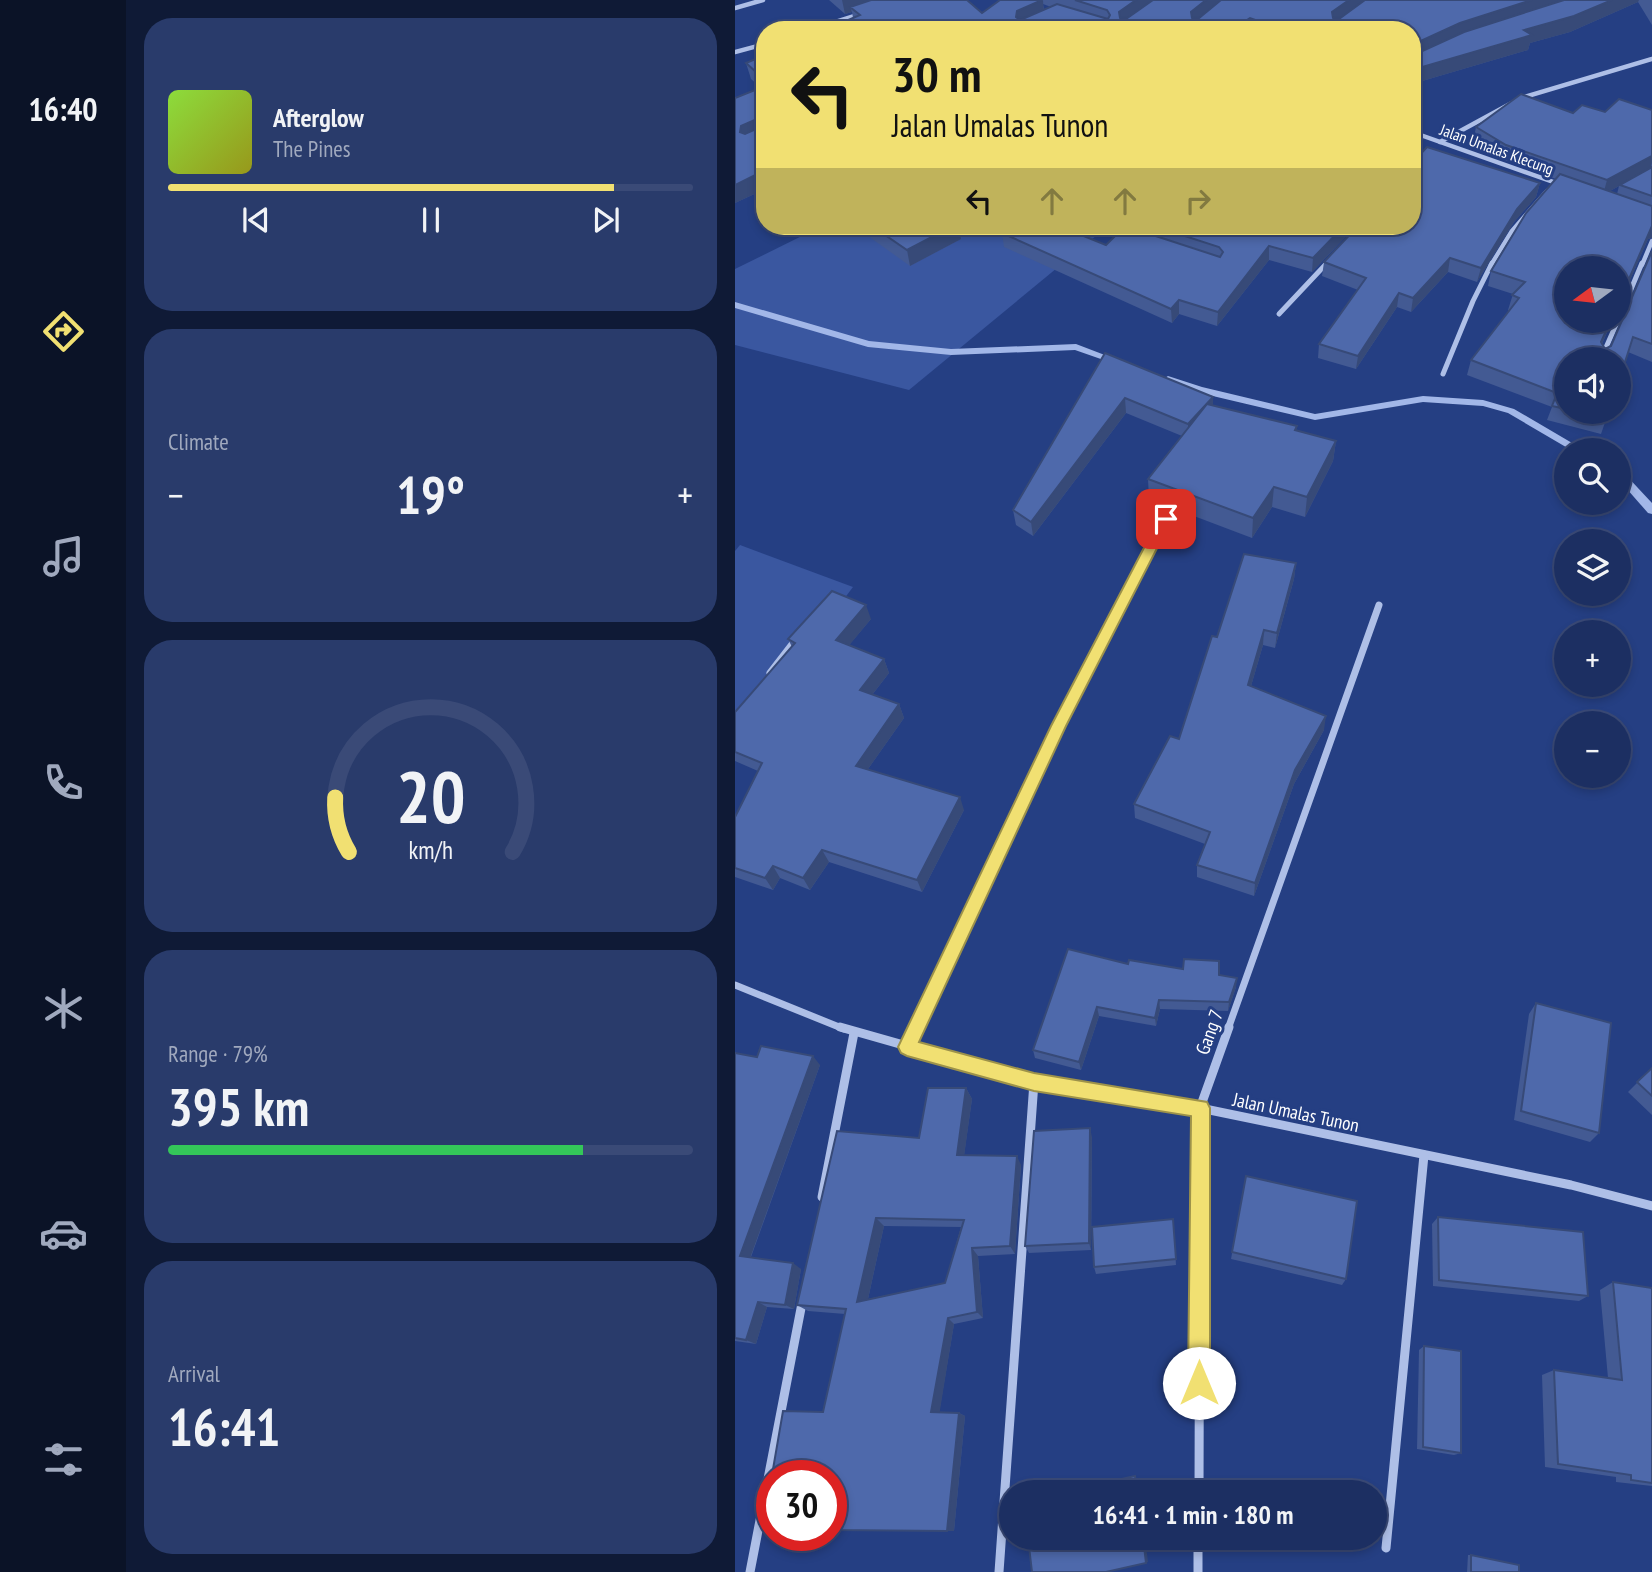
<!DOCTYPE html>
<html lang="en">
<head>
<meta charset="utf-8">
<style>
  body { margin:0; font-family:"PT Sans Narrow",sans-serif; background:#293b6b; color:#f1f3f6; height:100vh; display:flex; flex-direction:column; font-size:26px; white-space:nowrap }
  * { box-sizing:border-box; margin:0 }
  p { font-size:23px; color:#a0a9be }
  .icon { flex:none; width:38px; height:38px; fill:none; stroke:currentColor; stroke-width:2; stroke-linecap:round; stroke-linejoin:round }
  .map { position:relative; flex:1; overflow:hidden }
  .sheet { display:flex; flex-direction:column; gap:18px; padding:18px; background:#0f1a36; width:609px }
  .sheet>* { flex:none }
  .hud { position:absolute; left:21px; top:21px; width:665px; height:214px; border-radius:28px; box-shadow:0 4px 10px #0003,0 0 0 2px #3a4a77; background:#f1e072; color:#111; overflow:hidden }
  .needle { width:46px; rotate:255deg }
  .controls { position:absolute; left:819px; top:256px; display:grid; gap:14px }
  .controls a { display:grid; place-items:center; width:77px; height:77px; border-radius:50%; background:#1c2f62; box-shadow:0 4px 10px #0003,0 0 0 2px #3a4a77; font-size:35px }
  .speed { position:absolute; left:21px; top:1460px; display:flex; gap:14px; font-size:35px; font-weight:700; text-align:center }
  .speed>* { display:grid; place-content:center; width:91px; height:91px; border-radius:50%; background:#1c2f62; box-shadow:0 4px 10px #0003,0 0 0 2px #3a4a77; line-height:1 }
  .speed .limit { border:10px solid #d22; background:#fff; color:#111 }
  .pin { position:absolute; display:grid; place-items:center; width:60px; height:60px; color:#fff; margin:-30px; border-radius:14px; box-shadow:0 4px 10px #0006 }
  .me { position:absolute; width:77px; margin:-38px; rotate:0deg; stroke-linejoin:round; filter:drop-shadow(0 0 5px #0008) }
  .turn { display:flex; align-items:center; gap:24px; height:147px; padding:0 21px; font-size:32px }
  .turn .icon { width:91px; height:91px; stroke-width:2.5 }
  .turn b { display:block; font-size:49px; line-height:60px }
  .lanes { display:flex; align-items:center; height:66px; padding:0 21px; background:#0003; justify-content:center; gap:35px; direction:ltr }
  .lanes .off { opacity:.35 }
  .big { font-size:52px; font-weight:800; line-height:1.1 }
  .sheet .card { flex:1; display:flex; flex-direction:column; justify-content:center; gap:10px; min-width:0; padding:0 24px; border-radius:28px; background:#293b6b }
  .sheet .dial { align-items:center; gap:0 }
  .dial svg { height:182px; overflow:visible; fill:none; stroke:#3a4a77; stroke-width:7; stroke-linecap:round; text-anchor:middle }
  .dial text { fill:#f1f3f6; stroke:none }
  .song { display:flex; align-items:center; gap:21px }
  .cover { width:84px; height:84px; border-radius:10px; background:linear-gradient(135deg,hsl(90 70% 55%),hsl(60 70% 35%)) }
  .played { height:7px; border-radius:4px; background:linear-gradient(90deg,#f1e072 85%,#3a4a77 85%) }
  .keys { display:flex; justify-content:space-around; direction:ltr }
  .heat { display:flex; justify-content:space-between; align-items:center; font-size:38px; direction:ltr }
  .charge { height:10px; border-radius:5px; background:linear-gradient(90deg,#34c759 79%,#3a4a77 0) }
  .trip { position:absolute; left:264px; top:1480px; width:388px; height:70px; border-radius:35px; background:#1c2f62; box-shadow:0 4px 10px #0003,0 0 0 2px #3a4a77; font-weight:800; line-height:70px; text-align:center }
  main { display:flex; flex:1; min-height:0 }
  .dock { display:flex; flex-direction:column; width:126px; justify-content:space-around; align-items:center; background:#0b1327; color:#a0a9be }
  .dock .icon { width:49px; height:49px }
  .dock .active { color:#f1e072 }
  .dock b { font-size:32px; color:#f1f3f6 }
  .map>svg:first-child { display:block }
  .green { fill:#3a57a0 }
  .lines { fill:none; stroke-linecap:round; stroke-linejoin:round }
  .stream { fill:#a2b7e8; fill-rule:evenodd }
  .street-far3 { stroke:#aebfe7; stroke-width:4.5 }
  .street-far2 { stroke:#aebfe7; stroke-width:5 }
  .street-far1 { stroke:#aebfe7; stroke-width:7 }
  .street { stroke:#aebfe7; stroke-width:9 }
  .wall { fill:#435a93; fill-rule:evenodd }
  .shaded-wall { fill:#374a78 }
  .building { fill:#4e69ab; stroke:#374a78; stroke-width:2; fill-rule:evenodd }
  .route { fill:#f1e072; stroke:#9d924a; stroke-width:2 }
  .labels { text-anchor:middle; stroke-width:6; stroke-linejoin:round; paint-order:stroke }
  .far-street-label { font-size:16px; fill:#fff; stroke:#253f83 }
  .street-label { font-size:19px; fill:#fff; stroke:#253f83 }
</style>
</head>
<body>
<main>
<nav class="dock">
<b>16:40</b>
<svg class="icon active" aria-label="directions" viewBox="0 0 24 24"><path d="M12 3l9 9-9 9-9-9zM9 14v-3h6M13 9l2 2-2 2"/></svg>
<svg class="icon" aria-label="music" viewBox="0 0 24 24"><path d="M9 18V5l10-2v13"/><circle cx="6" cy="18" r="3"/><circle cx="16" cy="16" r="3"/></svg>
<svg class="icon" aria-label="phone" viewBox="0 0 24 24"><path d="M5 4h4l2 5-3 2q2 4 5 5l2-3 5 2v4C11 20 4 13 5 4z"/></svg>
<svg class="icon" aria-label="climate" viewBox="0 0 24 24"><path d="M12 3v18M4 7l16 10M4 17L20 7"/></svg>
<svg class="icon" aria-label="car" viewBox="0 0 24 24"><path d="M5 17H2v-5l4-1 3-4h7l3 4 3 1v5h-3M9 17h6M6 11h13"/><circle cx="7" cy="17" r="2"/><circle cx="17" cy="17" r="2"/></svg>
<svg class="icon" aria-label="filters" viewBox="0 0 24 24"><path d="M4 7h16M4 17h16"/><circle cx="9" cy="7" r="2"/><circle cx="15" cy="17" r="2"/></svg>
</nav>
<section class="sheet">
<div class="card">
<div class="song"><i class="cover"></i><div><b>Afterglow</b><p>The Pines</p></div></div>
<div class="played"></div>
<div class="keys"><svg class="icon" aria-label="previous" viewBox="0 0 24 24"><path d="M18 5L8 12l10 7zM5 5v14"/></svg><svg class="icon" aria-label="pause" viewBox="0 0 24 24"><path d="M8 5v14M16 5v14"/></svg><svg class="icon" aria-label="next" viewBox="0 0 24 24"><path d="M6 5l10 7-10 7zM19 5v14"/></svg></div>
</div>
<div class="card"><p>Climate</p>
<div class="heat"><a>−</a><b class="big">19°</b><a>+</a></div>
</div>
<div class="card dial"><svg viewBox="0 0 100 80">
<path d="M14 69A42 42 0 1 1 86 69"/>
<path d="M14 69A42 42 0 0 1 8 45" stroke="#f1e072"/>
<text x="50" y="56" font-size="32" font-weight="700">20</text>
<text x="50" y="72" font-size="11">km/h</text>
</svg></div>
<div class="card"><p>Range · 79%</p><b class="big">395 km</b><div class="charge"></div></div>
<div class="card"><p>Arrival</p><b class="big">16:41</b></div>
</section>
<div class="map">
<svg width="917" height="1572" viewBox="0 0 917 1572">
  <rect width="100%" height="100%" fill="#253f83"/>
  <g class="green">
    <path d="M87,226H373L174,390L0,345V269Z"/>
    <path d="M5,545L118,587L0,745V551Z"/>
  </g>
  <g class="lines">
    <g class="stream">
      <path d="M0,302L134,341L216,349L341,344L388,362L383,365L340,350L216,355L133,347L0,308Z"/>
      <path d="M433,376L467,387L580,414L688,396L748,400L779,409L849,450H836L773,413L748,406L688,402L580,420L465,393L430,381L428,379Z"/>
      <path d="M884,471L888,472L917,503V514L913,513L884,480Z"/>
    </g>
    <g class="street-far3">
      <path d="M0,8L28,0"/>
      <path d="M75,30L126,14"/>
      <path d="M0,52L30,44"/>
      <path d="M677,132L824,184"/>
      <path d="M705,142L786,98L917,59"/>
      <path d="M364,226L390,235"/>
      <path d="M590,265L594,261"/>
      <path d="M756,265L777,231L812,191"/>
      <path d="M907,265L917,241"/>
    </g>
    <g class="street-far2">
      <path d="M544,314L592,263"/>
      <path d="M884,318L907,263"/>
      <path d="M866,359L883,320"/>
      <path d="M708,374L738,301L757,263"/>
      <path d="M388,601L431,519"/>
    </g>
    <g class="street-far1">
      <path d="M35,673L62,638"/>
      <path d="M0,985L109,1029"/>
      <path d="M180,1029L323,726L389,600"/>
      <path d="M493,1029L644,605"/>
    </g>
    <g class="street">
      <path d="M105,1027L299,1082L465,1108L836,1185L917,1206"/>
      <path d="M172,1047L181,1027"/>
      <path d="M87,1197L119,1033"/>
      <path d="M464,1493L465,1108L494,1027"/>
      <path d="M463,1538V1572"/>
      <path d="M651,1548L689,1155"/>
      <path d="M15,1572L68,1298"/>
      <path d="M264,1572L299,1082"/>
    </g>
  </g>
  <g class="wall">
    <path d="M94,0H232L247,13L265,0H917V25L903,2L835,32L795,43L793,50L677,84V30H90L118,18L117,12L110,14ZM308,4L316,7L309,10Z"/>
    <path d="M30,55V189L0,203L26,88L16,79L11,63Z"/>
    <path d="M917,110V238L913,239L867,344L870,349L876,346L917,251V362L893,352L831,359V411H874L866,434L812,420L817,407L732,375L736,360L774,311L773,310L778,294L753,286L756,271L821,179L767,159L738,142L741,127L838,113ZM884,186L882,194L875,191Z"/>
    <path d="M677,142L679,159L805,183L801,197L779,222L742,282L713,272L676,312L662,307L621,369L583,358L584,344L623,290L587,276L589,262L677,226Z"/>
    <path d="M119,226H223L226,239L175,266Z"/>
    <path d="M398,226H621L577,272L534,260L482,326L444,314L437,323L269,247L267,233L371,245L398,229Z"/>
    <path d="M370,353L478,397V406L562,426L561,430L601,441L598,461L570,517L537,507L517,538L414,499L413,479L447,436L391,413L298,536L281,525L278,510Z"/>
    <path d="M561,563L559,579L540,648L528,645L516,686L589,730L559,784L519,896L462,877V865L470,844L400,818L399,804L444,739Z"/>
    <path d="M136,619L114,645L149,659L154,673L137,695L164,704L169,718L133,769L229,810L187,892L94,862L75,890L45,878L38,890L0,877V817L23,771L0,761V712L57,647L53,639Z"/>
    <path d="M393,964L484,975L501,987L493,1011L425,1009L421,1026L364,1016L346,1070L300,1058L298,1050Z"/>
    <path d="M801,1003L864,1133L855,1142L779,1120L794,1014Z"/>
    <path d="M0,1053L22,1057L85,1065L16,1257L66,1269L59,1309L32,1307L21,1344L0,1341Z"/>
    <path d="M917,1068V1115L893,1092Z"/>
    <path d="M231,1088L237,1099L229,1155L286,1165L280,1254L243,1256L248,1318L219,1324L204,1413H224L230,1416L219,1531L88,1412L110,1314L73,1311L62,1305L184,1138ZM149,1226L226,1227L210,1283L133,1299Z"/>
    <path d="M357,1137L356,1250L294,1253L290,1246Z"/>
    <path d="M511,1176L611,1279L607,1285L496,1259Z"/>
    <path d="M703,1217L853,1296L844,1301L698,1286L697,1224Z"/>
    <path d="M438,1219L441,1265L361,1274L359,1267Z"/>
    <path d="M878,1282L917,1288V1486L881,1482V1477L810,1467L807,1375L819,1370L873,1378L865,1290Z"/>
    <path d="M689,1346L726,1453L719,1455L682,1449L684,1350Z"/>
    <path d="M733,1555H736L784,1572H732Z"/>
  </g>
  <g class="shaded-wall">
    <path d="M107,0H158L115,7L117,12L110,14Z"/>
    <path d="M308,0L309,15L284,27L281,17L282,11Z"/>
    <path d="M401,0H423L385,27L384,12Z"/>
    <path d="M471,0H489L456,28V12Z"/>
    <path d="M614,0H633L596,27L597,12Z"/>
    <path d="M797,0H840L677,60V45L725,23Z"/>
    <path d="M877,0H904L903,2L835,32L795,43L793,50L677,84V70Z"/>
    <path d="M515,18L514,30H497Z"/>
    <path d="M549,21L548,30H540V27Z"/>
    <path d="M24,118L29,133L11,142L5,132L6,126Z"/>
    <path d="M682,144L680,158L677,161V150Z"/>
    <path d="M917,156V163L915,170L885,185L884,186L868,195L872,180Z"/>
    <path d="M30,170V189L0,203V185Z"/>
    <path d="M805,183L801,197L779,222L742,282L746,268L782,209Z"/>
    <path d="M218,226H223L226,239L175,266L172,250Z"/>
    <path d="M609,226H621L577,272L578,258Z"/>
    <path d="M917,226V238L913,239L884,305V302Z"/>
    <path d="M534,246V260L482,326L483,312Z"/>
    <path d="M715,258L713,272L676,312L678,298Z"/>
    <path d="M664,293L662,307L621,369L623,356Z"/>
    <path d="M444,300V314L437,323L436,309Z"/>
    <path d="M876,320H877L861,357L866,342Z"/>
    <path d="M478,397V411L453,439V424Z"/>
    <path d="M390,398L391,413L298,536L296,522Z"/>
    <path d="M601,441L598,461L570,517L572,497Z"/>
    <path d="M539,487L537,507L517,538L518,518Z"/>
    <path d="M561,563L559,579L540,648L542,633Z"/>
    <path d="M131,605L136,619L107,654L101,640Z"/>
    <path d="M529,630L528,645L512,700L513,685Z"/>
    <path d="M149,659L154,673L130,704L125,690Z"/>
    <path d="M164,704L169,718L126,779L121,766Z"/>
    <path d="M591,716L589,730L559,784L519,896L520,883L560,770Z"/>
    <path d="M225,797L229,810L187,892L182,880Z"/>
    <path d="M87,850L94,862L75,890L68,878Z"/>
    <path d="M38,866L45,878L38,890L30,878Z"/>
    <path d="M502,978L501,987L493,1011L494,1002Z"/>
    <path d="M424,1000L425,1009L421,1026L420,1018Z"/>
    <path d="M362,1007L364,1016L346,1070L344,1062Z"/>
    <path d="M78,1056L85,1065L14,1261L5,1256Z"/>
    <path d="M231,1088L237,1099L228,1164L222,1155Z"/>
    <path d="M355,1128L357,1137L356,1250L354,1243Z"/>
    <path d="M282,1156L286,1165L280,1254L275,1246Z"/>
    <path d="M141,1218L149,1226L131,1308L122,1302Z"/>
    <path d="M237,1248L243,1256L248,1318L242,1312Z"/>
    <path d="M58,1263L66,1269L59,1309L50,1305Z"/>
    <path d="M23,1302L32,1307L21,1344L11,1340Z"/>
    <path d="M213,1318L219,1324L204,1416L196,1412Z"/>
    <path d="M224,1413L230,1416L219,1531H212Z"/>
    <path d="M408,1538H410L413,1562L411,1563Z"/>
  </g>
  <g class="building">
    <path d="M136,0H232L247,13L265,0H307L282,11L281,17L285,20L322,4L373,19L375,15L372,10L340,0H401L384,12L385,18L391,19L418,0H471L456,12L457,18L463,19L486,0H614L597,12L598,18L604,19L630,0H797L725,23L677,45V30H572L549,21L540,27L515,18L497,30H90L125,15L115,7Z"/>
    <path d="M829,0H877L839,16L789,30L797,35L677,70V53L681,54L729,32Z"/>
    <path d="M30,55V80L11,63Z"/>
    <path d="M30,86V121L24,118L6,126L5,132L10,134L28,126L30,121V170L0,185V98Z"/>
    <path d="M786,94L838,113L847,105L870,112L884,99L917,110V156L872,180L771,145L741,127Z"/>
    <path d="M677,142L682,144L677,150Z"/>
    <path d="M692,147L805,183L782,209L746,268L715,258L678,298L664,293L623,356L584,344L631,278L589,262L623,226H677V158H682Z"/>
    <path d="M917,167V196L885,185Z"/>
    <path d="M825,174L917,206V226L884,302V268H831V320H876L866,342L870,349L876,346L917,251V344L898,337L884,381V359H831V409L817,406L822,393L736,360L784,298L777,295L790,282L756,271L791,213Z"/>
    <path d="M137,226H218L172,250Z"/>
    <path d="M271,226H324L371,245L390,226L485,257L488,252L484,247L419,226H609L578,258L534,246L483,312L444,300L436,309L267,233Z"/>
    <path d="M370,353L478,397L453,424L390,398L296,522L278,510Z"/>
    <path d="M472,404L562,426L560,430L601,441L572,497L539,487L518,518L413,479Z"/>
    <path d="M838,411H874L871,420Z"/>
    <path d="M509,554L561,563L542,633L529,630L513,685L591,716L560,770L520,883L462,865L475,832L399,804L435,736L444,739L477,636L482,637Z"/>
    <path d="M97,591L131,605L101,640L149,659L125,690L164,704L121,766L225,797L182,880L87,850L68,878L38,866L30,878L0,868V817L27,763L0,752V712L60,643L53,639Z"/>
    <path d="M333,949L393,964L394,960L448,969L449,959L484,961V975L502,978L494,1002L424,1000L420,1018L362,1007L344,1062L298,1050Z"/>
    <path d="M801,1003L876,1023L864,1133L786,1111Z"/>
    <path d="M26,1046L78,1056L5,1256L58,1263L50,1305L23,1302L11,1340L0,1338V1053L22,1057Z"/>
    <path d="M917,1068V1096L902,1082Z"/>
    <path d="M193,1088H231L222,1155L282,1156L275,1246L237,1248L242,1312L213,1318L196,1412L224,1413L212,1531L96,1530V1475H37L48,1411L88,1412L111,1309L62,1305L102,1131L184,1138ZM141,1218L229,1220L210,1283L122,1302Z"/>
    <path d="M355,1128L354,1243L290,1246L299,1131Z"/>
    <path d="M511,1176L622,1201L611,1279L497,1252Z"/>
    <path d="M703,1217L848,1232L853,1296L704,1280Z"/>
    <path d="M438,1219L441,1259L359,1267L357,1227Z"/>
    <path d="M878,1282L917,1288V1483L896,1480V1475L823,1464L819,1370L887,1380Z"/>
    <path d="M689,1346L726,1351V1453L688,1447Z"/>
    <path d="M400,1476L402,1493H324Z"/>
    <path d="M37,1479V1530H28Z"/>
    <path d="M293,1538H408L411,1563L371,1572H297Z"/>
    <path d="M736,1555L784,1565V1572H736Z"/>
  </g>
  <path class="route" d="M431,514L437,519L331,726L184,1042L299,1073L472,1102L475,1108V1383L472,1390L464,1394L457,1390L453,1383L456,1116L299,1091L172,1056L166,1053L163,1047L316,726L424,519Z"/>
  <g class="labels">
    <g class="far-street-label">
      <text transform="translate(762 149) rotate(20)" y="6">Jalan Umalas Klecung</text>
    </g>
    <g class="street-label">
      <text transform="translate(474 1032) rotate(-70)" y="7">Gang 7</text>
      <text transform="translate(561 1112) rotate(12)" y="7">Jalan Umalas Tunon</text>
    </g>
  </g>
</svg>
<div class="controls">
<a><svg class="needle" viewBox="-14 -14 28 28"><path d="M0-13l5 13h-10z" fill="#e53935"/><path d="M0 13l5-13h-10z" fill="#a0a9be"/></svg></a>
<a><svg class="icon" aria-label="sound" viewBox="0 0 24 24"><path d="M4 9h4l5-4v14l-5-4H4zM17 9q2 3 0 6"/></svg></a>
<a><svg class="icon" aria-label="search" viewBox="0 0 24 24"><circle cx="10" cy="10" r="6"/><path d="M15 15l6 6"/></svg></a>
<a><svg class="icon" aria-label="layers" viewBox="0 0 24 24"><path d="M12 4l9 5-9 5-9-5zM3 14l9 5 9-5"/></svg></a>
<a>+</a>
<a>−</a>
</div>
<div class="speed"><div class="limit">30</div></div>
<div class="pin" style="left:431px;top:519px;background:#d93025"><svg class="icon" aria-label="arrive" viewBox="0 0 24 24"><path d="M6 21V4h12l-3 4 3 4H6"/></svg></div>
<svg class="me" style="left:464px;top:1383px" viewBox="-20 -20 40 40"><circle r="19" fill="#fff"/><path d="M0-13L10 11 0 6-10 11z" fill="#f1e072"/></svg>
<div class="trip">16:41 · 1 min · 180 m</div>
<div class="hud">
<div class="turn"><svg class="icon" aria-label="left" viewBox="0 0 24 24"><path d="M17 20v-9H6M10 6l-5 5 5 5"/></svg><div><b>30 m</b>Jalan Umalas Tunon</div></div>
<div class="lanes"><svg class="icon" aria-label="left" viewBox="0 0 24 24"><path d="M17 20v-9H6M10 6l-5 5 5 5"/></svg><svg class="icon off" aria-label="ahead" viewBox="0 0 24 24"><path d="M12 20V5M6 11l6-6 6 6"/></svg><svg class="icon off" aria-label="ahead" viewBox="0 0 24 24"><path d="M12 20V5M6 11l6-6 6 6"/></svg><svg class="icon off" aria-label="right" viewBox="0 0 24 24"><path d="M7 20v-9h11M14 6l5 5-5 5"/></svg></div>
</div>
</div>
</main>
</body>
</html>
